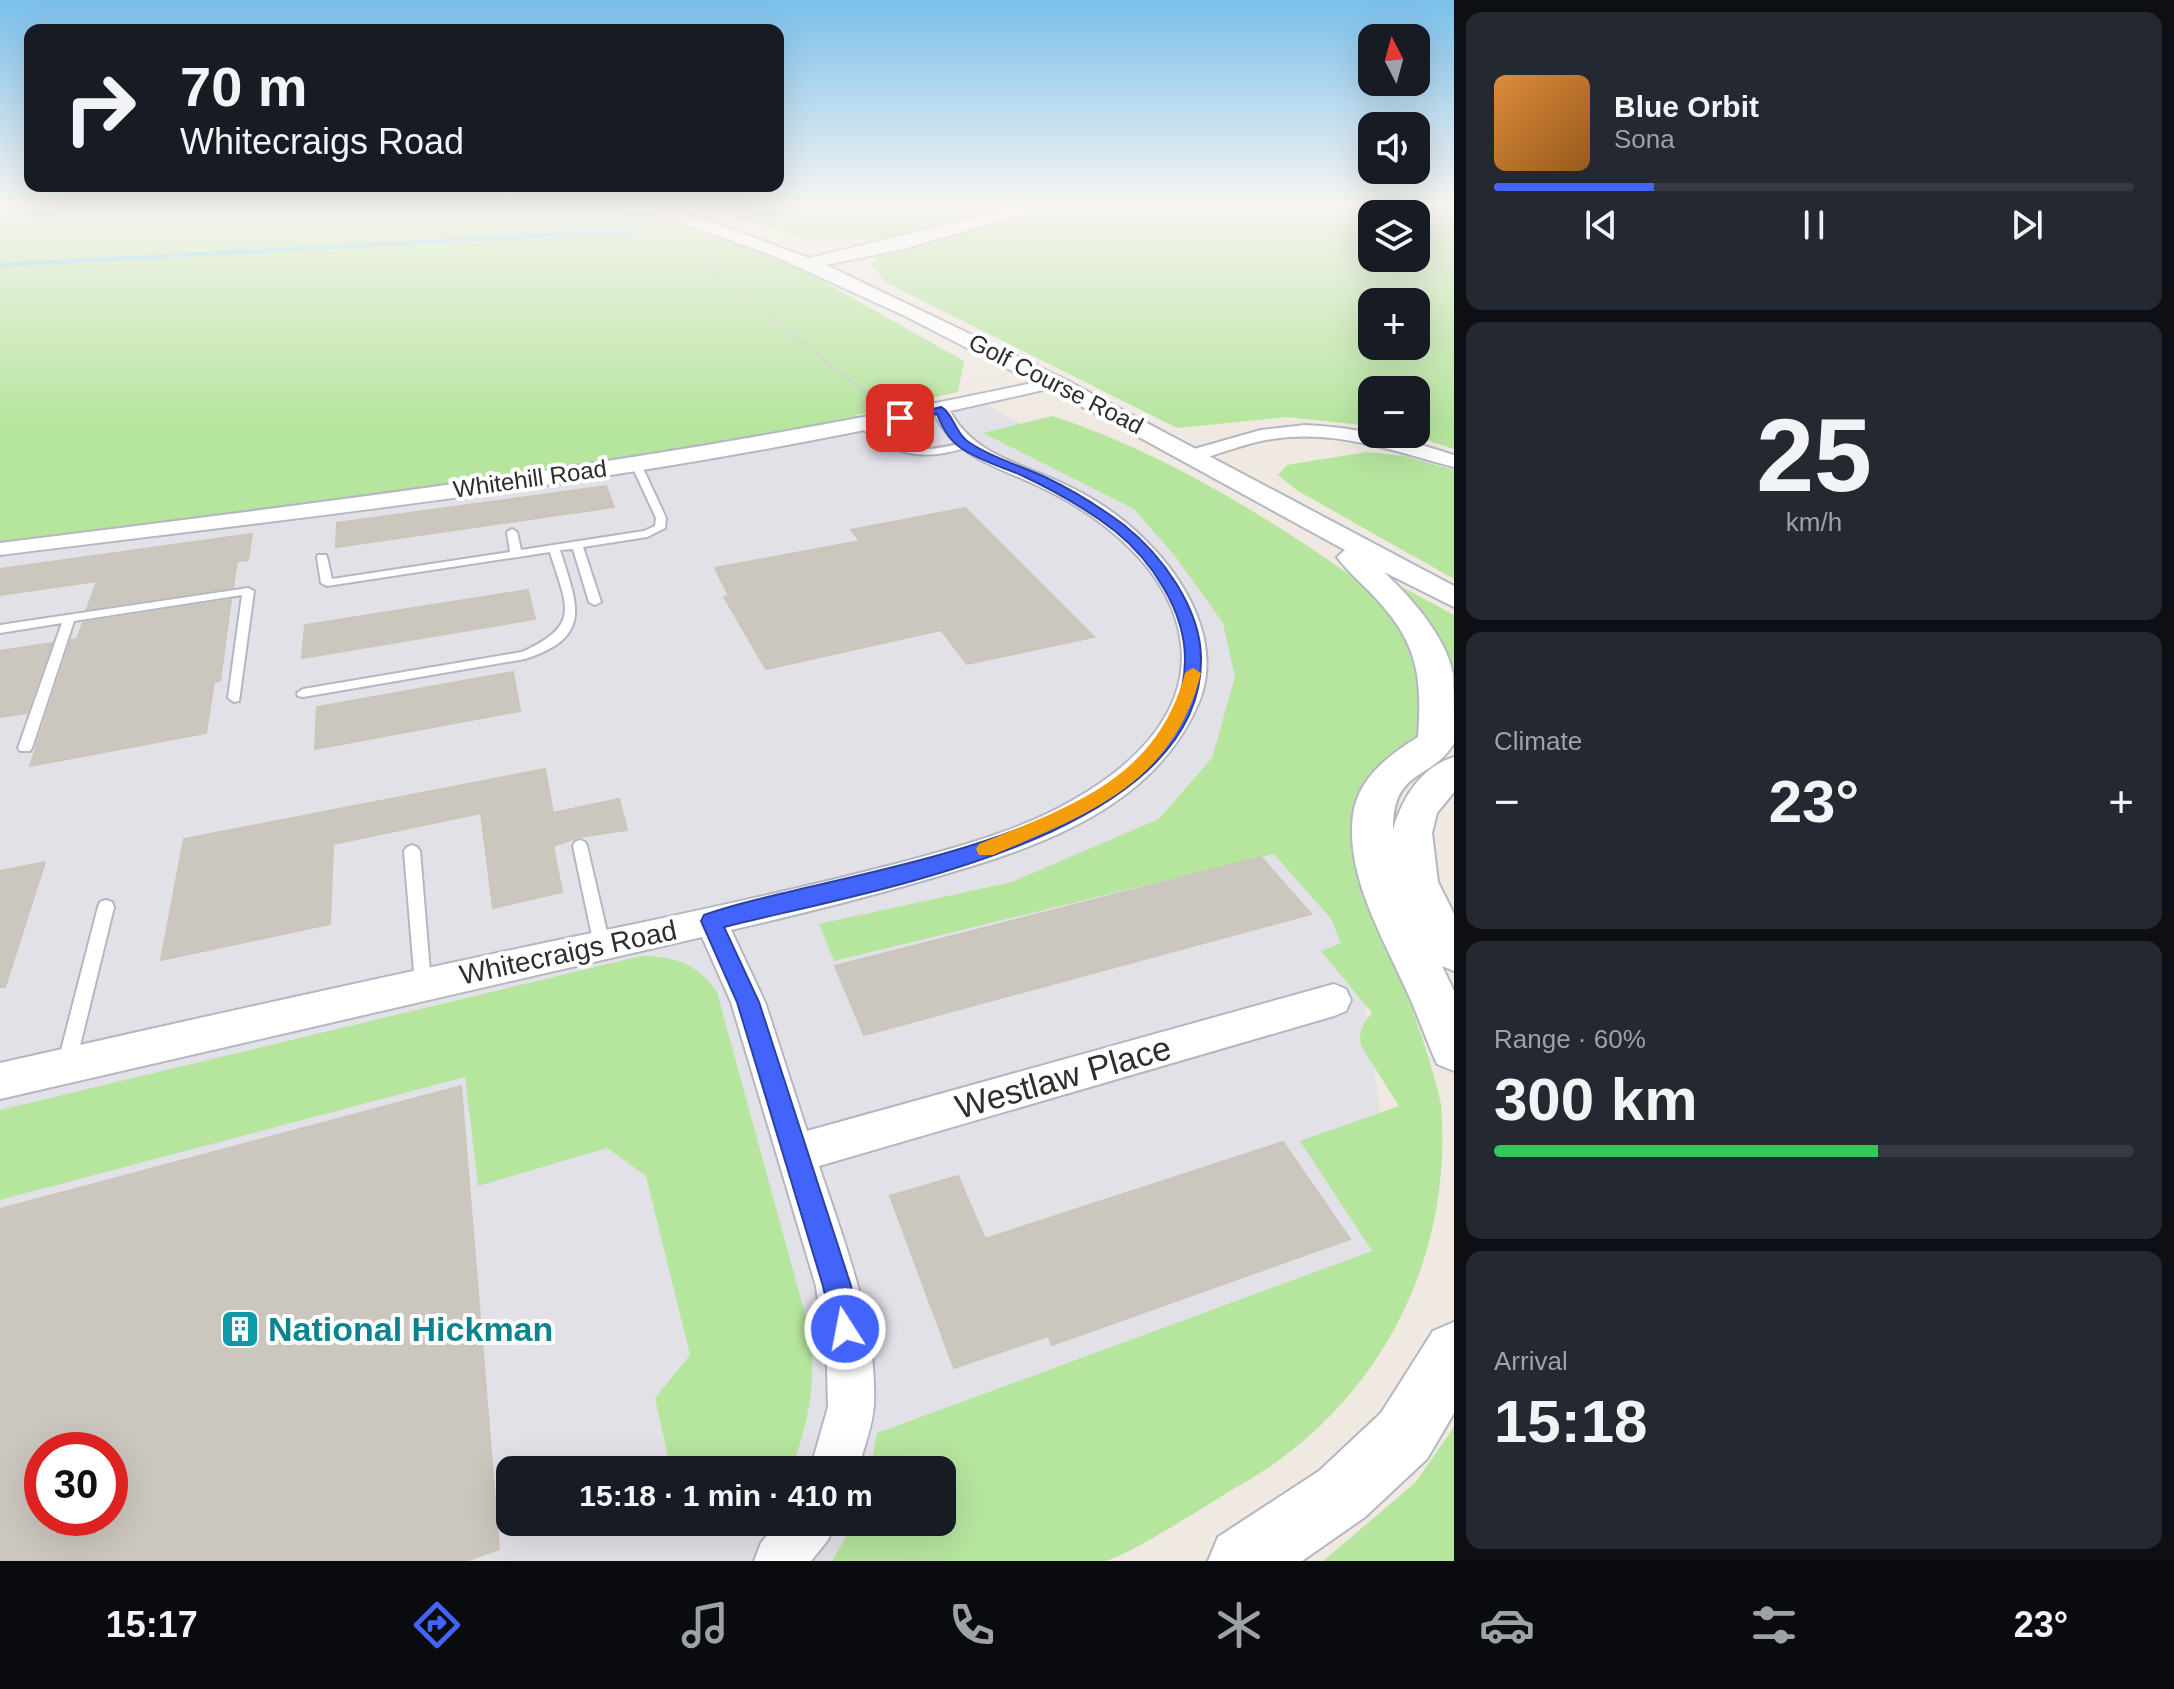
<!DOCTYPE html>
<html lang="en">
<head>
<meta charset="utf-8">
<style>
  body { margin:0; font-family:Arial,sans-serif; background:#242831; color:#f1f3f6; height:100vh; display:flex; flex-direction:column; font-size:30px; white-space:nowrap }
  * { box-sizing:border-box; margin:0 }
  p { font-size:26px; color:#9ea1a6 }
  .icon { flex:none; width:44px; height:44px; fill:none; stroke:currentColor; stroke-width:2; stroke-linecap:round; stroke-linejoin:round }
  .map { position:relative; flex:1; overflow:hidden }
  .panel { display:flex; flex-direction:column; gap:12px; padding:12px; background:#0d0f14; width:720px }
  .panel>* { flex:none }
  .guide { position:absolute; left:24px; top:24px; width:760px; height:168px; border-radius:16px; box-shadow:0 8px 32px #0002; background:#171b24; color:#f1f3f6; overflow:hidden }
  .needle { width:52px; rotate:354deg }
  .fabs { position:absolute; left:1358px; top:24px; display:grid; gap:16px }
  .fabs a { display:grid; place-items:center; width:72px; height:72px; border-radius:16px; background:#171b24; box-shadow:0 8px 32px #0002; font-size:40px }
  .speed { position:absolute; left:24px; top:1432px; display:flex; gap:16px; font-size:40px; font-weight:700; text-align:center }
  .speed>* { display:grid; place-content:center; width:104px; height:104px; border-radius:50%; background:#171b24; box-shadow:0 8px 32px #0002; line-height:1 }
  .speed .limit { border:12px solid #d22; background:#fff; color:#111 }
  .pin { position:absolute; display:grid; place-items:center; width:68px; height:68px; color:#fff; margin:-34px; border-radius:16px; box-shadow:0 4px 12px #0006 }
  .me { position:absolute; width:88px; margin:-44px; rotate:349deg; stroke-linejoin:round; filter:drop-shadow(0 0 6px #0008) }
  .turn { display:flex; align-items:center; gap:28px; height:168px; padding:0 24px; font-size:36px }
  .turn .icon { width:104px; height:104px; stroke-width:2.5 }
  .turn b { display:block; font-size:56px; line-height:68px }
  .big { font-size:60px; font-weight:800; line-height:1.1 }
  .panel .widget { flex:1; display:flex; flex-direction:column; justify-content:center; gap:12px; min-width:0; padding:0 28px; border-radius:16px; background:#242831 }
  .panel .dial { align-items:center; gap:0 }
  .dial b { font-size:104px; line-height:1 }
  .song { display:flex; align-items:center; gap:24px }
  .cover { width:96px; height:96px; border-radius:12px; background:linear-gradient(135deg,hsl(30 70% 55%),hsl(30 70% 35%)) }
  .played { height:8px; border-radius:4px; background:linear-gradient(90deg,#4264fb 25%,#363941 25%) }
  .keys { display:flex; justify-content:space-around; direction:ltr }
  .heat { display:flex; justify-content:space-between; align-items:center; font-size:44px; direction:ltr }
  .charge { height:12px; border-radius:6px; background:linear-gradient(90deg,#34c759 60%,#363941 0) }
  .trip { position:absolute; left:496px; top:1456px; width:460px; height:80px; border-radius:16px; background:#171b24; box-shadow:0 8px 32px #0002; font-weight:800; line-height:80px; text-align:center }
  .tabs { display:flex; height:128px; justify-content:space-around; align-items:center; background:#090b0e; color:#9ea1a6 }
  .tabs .icon { width:56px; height:56px }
  .tabs .on { color:#4264fb }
  .tabs b { font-size:36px; color:#f1f3f6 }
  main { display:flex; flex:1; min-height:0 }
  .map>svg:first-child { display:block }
  .industrial { fill:#e3e1e8; fill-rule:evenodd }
  .green { fill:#b6e59e; fill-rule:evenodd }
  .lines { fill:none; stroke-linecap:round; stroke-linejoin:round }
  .stream { stroke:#75cff0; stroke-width:4 }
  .building { fill:#cbc7bf; stroke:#cbc5ba; stroke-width:2; fill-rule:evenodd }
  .lane-casing { stroke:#b4b7c1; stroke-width:4 }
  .street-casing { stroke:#b4b7c1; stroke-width:4 }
  .secondary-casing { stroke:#b4b7c1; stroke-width:4 }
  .path-far1 { stroke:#c9c9c9; stroke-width:2; stroke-dasharray:3 2; stroke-linecap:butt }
  .path { stroke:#c9c9c9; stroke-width:3; stroke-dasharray:4 2; stroke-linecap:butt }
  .lane { fill:#fff; fill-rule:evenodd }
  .street { fill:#fff; fill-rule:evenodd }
  .secondary { fill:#fff; fill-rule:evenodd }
  .route { fill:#4264fb; stroke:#2b41a3; stroke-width:2 }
  .slow { fill:#f59e0b }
  .labels { text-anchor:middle; stroke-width:8; stroke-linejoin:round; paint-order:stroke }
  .far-street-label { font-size:24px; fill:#2e2e2e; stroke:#fff }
  .street-label { font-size:28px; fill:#2e2e2e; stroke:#fff }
  .near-street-label { font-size:34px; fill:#2e2e2e; stroke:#fff }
  .near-culture-label { font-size:34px; font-weight:bold; fill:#0d838f; stroke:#fff; text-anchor:start }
</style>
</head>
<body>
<main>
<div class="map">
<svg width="1454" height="1561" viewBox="0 0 1454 1561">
  <rect width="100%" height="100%" fill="#efe9e1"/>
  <path class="industrial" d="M981,401L1197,527L1343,845L1400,1257L987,1561H0V547ZM42,1450H110V1518H42ZM510,1470H942V1522H510Z"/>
  <g class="green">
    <path d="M0,206H616L715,233L792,264L964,361L958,392L856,415L864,426L0,549Z"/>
    <path d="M700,206H1018L882,240H810Z"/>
    <path d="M1063,206H1454V449L1408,434H1416V390H1372V426L1287,417L1177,428L885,282L871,264L883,253ZM1372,214H1416V258H1372ZM1372,302H1416V346H1372Z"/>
    <path d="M1052,416C1177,456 1310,542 1414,623L1436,743L1355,842L1353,851L1359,876C1389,951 1423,1025 1441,1104C1454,1264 1375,1408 1242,1484C1218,1498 1125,1558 1105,1561C1078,1561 1048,1561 1020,1561C958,1561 895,1561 832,1561L855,1522H942V1470H870L877,1433L1372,1251L1300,1141L1399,1106L1361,1046C1358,1031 1363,1024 1372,1013L1321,951L1341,943L1331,919L1274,854L834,961L819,924L1012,882L1159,819L1212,758L1235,677L1223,623L1175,556L1134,509L983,433Z"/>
    <path d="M1367,452L1404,456L1454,470V579L1298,491L1278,475L1287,465Z"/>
    <path d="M1389,580L1454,615V679L1448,659Z"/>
    <path d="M641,956C675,956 698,964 717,992L811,1336C815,1388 809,1419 792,1468L787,1470H671L655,1398L690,1355L646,1176L607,1148L478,1186L465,1077L0,1200V1110Z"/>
    <path d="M1454,1427V1561H1323L1415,1483Z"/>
  </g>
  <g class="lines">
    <path class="stream" d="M0,265L645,230"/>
  </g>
  <g class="building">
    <path d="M606,486L614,507L336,547L337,523Z"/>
    <path d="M965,508L1094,637L967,664L941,630L766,669L724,597L729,596L715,568L860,541L851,530Z"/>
    <path d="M252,534L248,560L237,561L233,587L87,609L97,581L0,595V569Z"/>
    <path d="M528,590L535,619L302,658L305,625Z"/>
    <path d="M231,600L220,681L214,682L206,733L30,766L71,640L77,639L83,623Z"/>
    <path d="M52,643L27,713L0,717V651Z"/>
    <path d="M513,672L520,711L315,749L317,707Z"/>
    <path d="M545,769L553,813L619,799L627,830L579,837L553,846L562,892L493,908L481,813L333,844L330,924L161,960L184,839Z"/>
    <path d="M1261,857L1311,914L864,1035L835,966Z"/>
    <path d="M45,862L5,987H0V871Z"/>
    <path d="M461,1086L499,1549L466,1561H0V1209ZM42,1450H110V1518H42Z"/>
    <path d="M1283,1142L1350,1239L1052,1345L1048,1336L954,1368L890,1196L958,1176L985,1239Z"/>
  </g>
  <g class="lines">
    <defs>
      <g id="lane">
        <path d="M861,424C873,424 883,437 894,443C917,454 940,448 964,443L969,446C961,450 953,451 944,453C910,459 887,448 861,428Z"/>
        <path d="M633,462L641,464L666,518L665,528L647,537L583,547L601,602L595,605L589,602L573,549L560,550C577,605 594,637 525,659L303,697L298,696L297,693L303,689L522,652C583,624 566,606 550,552L327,586L321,583L317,557L318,555H326L327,557L332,579L510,552L507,532L512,529L517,532L521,550L644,531L655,526L656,518L631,464Z"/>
        <path d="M248,588L254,591L239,701L234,702L228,698L242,595L74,621L32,748L30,751H20L18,748L62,623L0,633V625Z"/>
        <path d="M580,840L585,842L587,846L610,945L608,950L602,952L596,950L594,945L573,846L575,842Z"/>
        <path d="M412,845L417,847L420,851L431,984L429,989L423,992L417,989L415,984L404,851L407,847Z"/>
        <path d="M106,900L112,902L114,907L76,1062L73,1068L67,1071L61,1068L58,1062L98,907L100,902Z"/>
      </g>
      <g id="street">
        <path d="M1055,378L1063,383L1061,386L950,411C974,457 1028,465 1070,487C1097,500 1123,518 1144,539C1186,580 1223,643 1199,702C1153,812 1030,850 925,880C861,899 796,915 731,930L765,1002L807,1131L1334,984L1346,989L1351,1000L1346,1011L1334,1016L819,1166C844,1242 877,1323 874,1404C873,1426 863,1449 858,1470H810L828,1407L827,1367L816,1286L731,1002L702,937L0,1099V1063C211,1015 423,968 635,924C725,905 815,885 903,862C962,846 1022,830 1075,799C1131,767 1190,714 1181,643C1172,568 1098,513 1034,484C995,466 955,456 935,415C627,483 312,516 0,555V543C354,499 706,455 1055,378Z"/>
        <path d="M1305,425C1357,427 1404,439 1454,455V467C1393,451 1336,429 1272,439C1245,443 1220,454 1194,461L1185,455L1187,451L1261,430Z"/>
        <path d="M778,1522H835L828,1540L811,1561H754L761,1543Z"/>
      </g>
      <g id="secondary">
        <path d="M634,206H659L695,216L809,258L1024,206H1050L903,249L826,265L1064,379L1454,586V607L1384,572C1411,598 1446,636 1453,674C1454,696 1454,721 1454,743C1432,781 1392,768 1393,830C1402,798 1421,767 1454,757V792L1437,813L1432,833L1438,882L1454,914V971L1442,966L1454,991V1071L1437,1064C1427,1042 1419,1018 1409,996C1385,941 1345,877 1353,815C1358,778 1389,755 1418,737C1422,681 1419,646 1380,603C1367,587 1349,574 1337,557L1345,550L1106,419L905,316L774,256Z"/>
        <path d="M1454,1322V1413L1427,1459L1365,1517L1302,1561H1208L1218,1537L1319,1471L1381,1413L1433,1331Z"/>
      </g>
    </defs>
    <use href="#lane" class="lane-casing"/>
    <use href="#street" class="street-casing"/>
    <use href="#secondary" class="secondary-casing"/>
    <g class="path-far1">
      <path d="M571,206L629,221"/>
      <path d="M1383,206L1454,208"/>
      <path d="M658,230L770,318"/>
    </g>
    <path class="path" d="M768,316L877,401"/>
    <use href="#lane" class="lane"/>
    <use href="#street" class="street"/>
    <use href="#secondary" class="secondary"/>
  </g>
  <linearGradient id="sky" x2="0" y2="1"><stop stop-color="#7abfeb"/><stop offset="0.48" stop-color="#f8f5f2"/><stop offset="1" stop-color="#f8f5f2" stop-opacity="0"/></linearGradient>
  <rect width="1454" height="425" fill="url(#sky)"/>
  <path class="route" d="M941,407C953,413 956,435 970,443C992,458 1022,466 1047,478C1072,490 1101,508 1124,525C1162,555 1200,608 1201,657C1205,839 857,893 724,927L759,1002L851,1286L859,1329L855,1339L845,1343L835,1339L823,1286L737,1002L701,921L704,915C829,870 1186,842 1185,659C1185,611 1152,561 1115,531C1088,510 1053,490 1021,475C1002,467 978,460 961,448C949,440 942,427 937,414L900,422L895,418Z"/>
  <path class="slow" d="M1193,668L1201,673C1173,784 1088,814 993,855H979L976,849L979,844C1071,806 1157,779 1185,673Z"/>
  <defs>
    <symbol id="building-square" viewBox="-11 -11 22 22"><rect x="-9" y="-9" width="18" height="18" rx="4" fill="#0f9aa8" stroke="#fff"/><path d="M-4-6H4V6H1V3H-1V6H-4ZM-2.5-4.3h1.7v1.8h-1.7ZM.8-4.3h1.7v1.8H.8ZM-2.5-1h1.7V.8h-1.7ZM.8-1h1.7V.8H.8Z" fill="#fff"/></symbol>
  </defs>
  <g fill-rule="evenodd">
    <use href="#building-square" x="218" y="1307" width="44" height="44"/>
  </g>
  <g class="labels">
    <g class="far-street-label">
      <text transform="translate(1056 384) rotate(27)" y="8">Golf Course Road</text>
      <text transform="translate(530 479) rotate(-8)" y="8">Whitehill Road</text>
    </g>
    <g class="street-label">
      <text transform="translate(568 952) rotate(-12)" y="10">Whitecraigs Road</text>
    </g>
    <g class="near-street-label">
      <text transform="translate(1063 1077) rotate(-16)" y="12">Westlaw Place</text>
    </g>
    <g class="near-culture-label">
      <text x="268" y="1341">National Hickman</text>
    </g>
  </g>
</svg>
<div class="fabs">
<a><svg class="needle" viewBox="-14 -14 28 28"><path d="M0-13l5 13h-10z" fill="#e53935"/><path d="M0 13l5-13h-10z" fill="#9ea1a6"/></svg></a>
<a><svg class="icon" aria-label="sound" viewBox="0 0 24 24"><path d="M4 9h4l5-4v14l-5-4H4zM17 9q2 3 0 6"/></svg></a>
<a><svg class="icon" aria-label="layers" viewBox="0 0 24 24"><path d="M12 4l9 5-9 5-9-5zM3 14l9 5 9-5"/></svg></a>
<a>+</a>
<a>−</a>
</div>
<div class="speed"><div class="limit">30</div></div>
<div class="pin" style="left:900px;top:418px;background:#d93025"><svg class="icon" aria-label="arrive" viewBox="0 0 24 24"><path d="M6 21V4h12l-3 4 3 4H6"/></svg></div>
<svg class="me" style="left:845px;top:1329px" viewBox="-20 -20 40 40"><circle r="17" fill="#4264fb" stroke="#fff" stroke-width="3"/><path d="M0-11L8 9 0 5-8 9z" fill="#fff"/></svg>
<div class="trip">15:18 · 1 min · 410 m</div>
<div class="guide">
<div class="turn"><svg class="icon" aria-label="right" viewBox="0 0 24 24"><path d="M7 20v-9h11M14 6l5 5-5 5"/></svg><div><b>70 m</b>Whitecraigs Road</div></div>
</div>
</div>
<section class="panel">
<div class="widget">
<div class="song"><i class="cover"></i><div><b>Blue Orbit</b><p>Sona</p></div></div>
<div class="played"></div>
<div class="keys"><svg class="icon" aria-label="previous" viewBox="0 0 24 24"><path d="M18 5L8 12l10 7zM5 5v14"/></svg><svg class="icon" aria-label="pause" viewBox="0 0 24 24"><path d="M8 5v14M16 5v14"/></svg><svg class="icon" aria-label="next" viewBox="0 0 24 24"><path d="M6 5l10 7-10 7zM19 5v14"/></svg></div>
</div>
<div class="widget dial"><b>25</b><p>km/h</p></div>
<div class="widget"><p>Climate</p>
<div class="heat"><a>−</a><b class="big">23°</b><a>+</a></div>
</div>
<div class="widget"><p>Range · 60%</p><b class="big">300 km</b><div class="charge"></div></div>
<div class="widget"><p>Arrival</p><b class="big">15:18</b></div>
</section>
</main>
<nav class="tabs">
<b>15:17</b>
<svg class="icon on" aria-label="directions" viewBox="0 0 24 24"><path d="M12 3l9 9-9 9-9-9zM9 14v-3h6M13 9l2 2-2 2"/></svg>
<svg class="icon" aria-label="music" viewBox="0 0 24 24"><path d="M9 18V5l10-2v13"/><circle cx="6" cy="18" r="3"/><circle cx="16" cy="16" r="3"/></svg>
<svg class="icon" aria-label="phone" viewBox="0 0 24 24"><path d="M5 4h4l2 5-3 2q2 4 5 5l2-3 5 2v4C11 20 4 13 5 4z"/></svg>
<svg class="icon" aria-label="climate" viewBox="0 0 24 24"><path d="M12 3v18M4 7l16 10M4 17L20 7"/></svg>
<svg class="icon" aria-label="car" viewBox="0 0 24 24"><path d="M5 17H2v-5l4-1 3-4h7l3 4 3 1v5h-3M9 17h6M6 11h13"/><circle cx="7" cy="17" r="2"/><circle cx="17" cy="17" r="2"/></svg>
<svg class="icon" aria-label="filters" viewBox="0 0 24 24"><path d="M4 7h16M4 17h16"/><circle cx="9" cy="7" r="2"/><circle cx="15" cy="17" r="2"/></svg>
<b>23°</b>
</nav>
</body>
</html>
